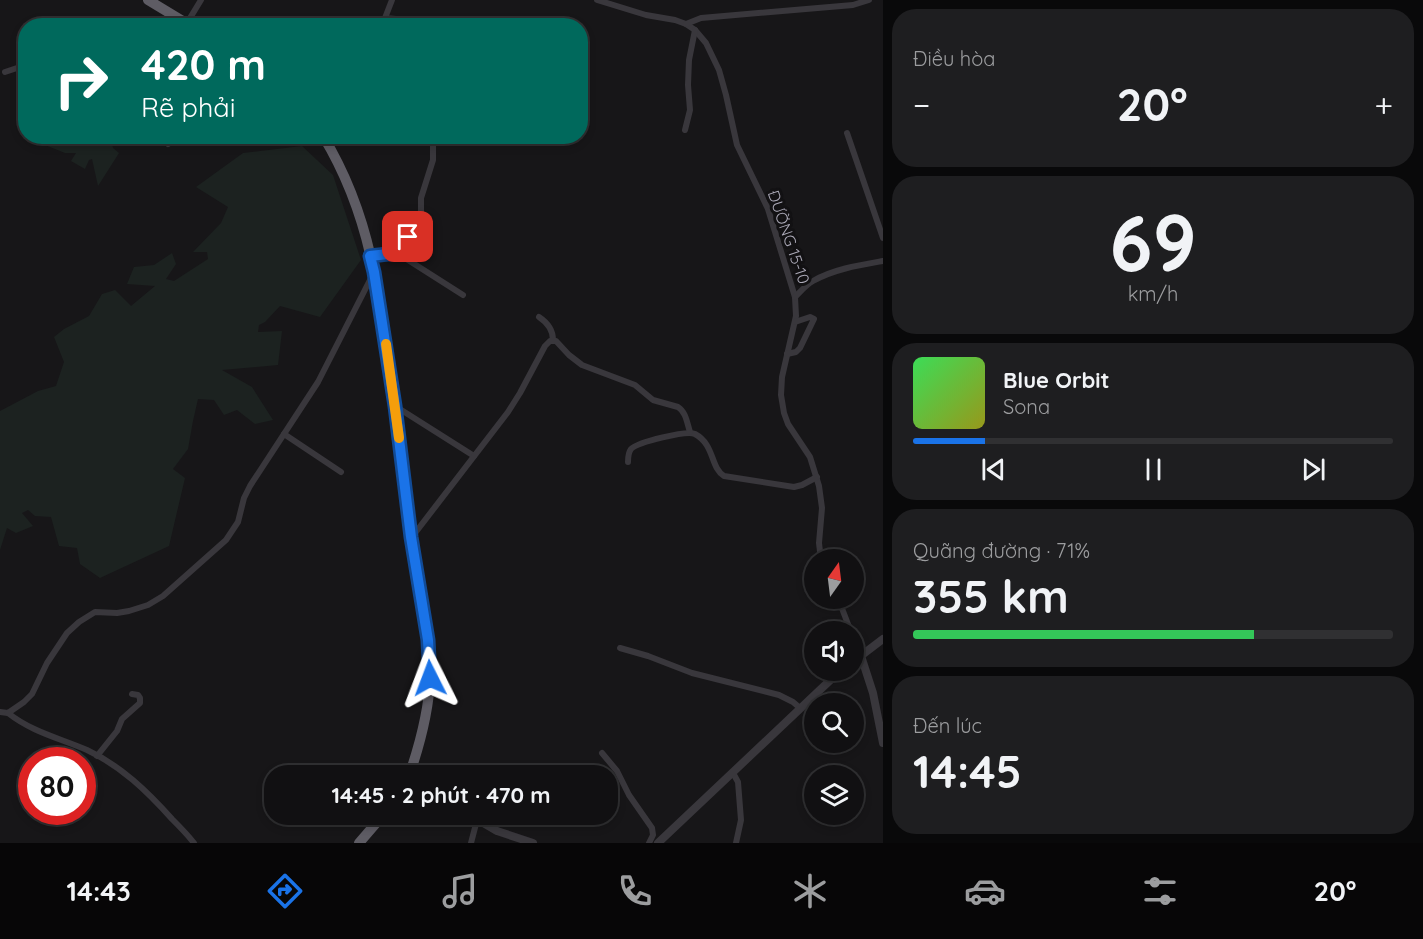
<!DOCTYPE html>
<html lang="vi">
<head>
<meta charset="utf-8">
<style>
  body { margin:0; font-family:Quicksand,sans-serif; background:#1e1e20; color:#f1f3f6; height:100vh; display:flex; flex-direction:column; font-size:22px; white-space:nowrap }
  * { box-sizing:border-box; margin:0 }
  p { font-size:20px; color:#9c9d9f }
  .icon { flex:none; width:33px; height:33px; fill:none; stroke:currentColor; stroke-width:2; stroke-linecap:round; stroke-linejoin:round }
  .map { position:relative; flex:1; overflow:hidden }
  .side { display:flex; flex-direction:column; gap:9px; padding:9px; background:#09090a; width:540px }
  .side>* { flex:none }
  .hud { position:absolute; left:18px; top:18px; width:570px; height:126px; border-radius:24px; box-shadow:0 3px 9px #0003,0 0 0 2px #303032; background:#00695c; color:#fff; overflow:hidden }
  .needle { width:39px; rotate:14deg }
  .controls { position:absolute; left:804px; top:549px; display:grid; gap:12px }
  .controls a { display:grid; place-items:center; width:60px; height:60px; border-radius:50%; background:#111012; box-shadow:0 3px 9px #0003,0 0 0 2px #303032; font-size:30px }
  .speed { position:absolute; left:18px; top:747px; display:flex; gap:12px; font-size:30px; font-weight:700; text-align:center }
  .speed>* { display:grid; place-content:center; width:78px; height:78px; border-radius:50%; background:#111012; box-shadow:0 3px 9px #0003,0 0 0 2px #303032; line-height:1 }
  .speed .limit { border:9px solid #d22; background:#fff; color:#111 }
  .pin { position:absolute; display:grid; place-items:center; width:51px; height:51px; color:#fff; margin:-26px; border-radius:12px; box-shadow:0 3px 9px #0006 }
  .me { position:absolute; width:66px; margin:-33px; rotate:357deg; stroke-linejoin:round; filter:drop-shadow(0 0 4px #0008) }
  .turn { display:flex; align-items:center; gap:21px; height:126px; padding:0 24px; font-size:27px }
  .turn .icon { width:78px; height:78px; stroke-width:2.5 }
  .turn b { display:block; font-size:42px; line-height:51px }
  .big { font-size:45px; font-weight:700; line-height:1.1 }
  .side .card { flex:1; display:flex; flex-direction:column; justify-content:center; gap:9px; min-width:0; padding:0 21px; border-radius:24px; background:#1e1e20 }
  .side .dial { align-items:center; gap:0 }
  .dial b { font-size:78px; line-height:1 }
  .song { display:flex; align-items:center; gap:18px }
  .cover { width:72px; height:72px; border-radius:9px; background:linear-gradient(135deg,hsl(130 70% 55%),hsl(60 70% 35%)) }
  .played { height:6px; border-radius:3px; background:linear-gradient(90deg,#1a73e8 15%,#303032 15%) }
  .keys { display:flex; justify-content:space-around; direction:ltr }
  .heat { display:flex; justify-content:space-between; align-items:center; font-size:33px; direction:ltr }
  .charge { height:9px; border-radius:4px; background:linear-gradient(90deg,#34c759 71%,#303032 0) }
  .trip { position:absolute; left:264px; top:765px; width:354px; height:60px; border-radius:24px; background:#111012; box-shadow:0 3px 9px #0003,0 0 0 2px #303032; font-weight:700; line-height:60px; text-align:center }
  .menu { display:flex; height:96px; justify-content:space-around; align-items:center; background:#070607; color:#9c9d9f }
  .menu .icon { width:42px; height:42px }
  .menu .current { color:#1a73e8 }
  .menu b { font-size:27px; color:#f1f3f6 }
  main { display:flex; flex:1; min-height:0 }
  .map>svg:first-child { display:block }
  .green { fill:#1c2220 }
  .lines { fill:none; stroke-linecap:round; stroke-linejoin:round }
  .minor { stroke:#39373c; stroke-width:6 }
  .tertiary { stroke:#39373c; stroke-width:8 }
  .trunk { stroke:#5e5c64; stroke-width:10 }
  .route-casing { stroke:#114b97; stroke-width:15 }
  .route { stroke:#1a73e8; stroke-width:10 }
  .slow { stroke:#f59e0b; stroke-width:10 }
  .labels { text-anchor:middle; stroke-width:6; stroke-linejoin:round; paint-order:stroke }
  .street-label { font-size:16px; fill:#aba9b7; stroke:#121113 }
</style>
</head>
<body>
<main>
<div class="map">
<svg width="883" height="843" viewBox="0 0 883 843">
  <rect width="100%" height="100%" fill="#171618"/>
  <g class="green">
    <path d="M44,137H110L113,148L119,153L98,186L92,159L89,160L85,169L71,161L76,153H65L45,145Z"/>
    <path d="M302,146L333,175L361,260L320,317L280,306L265,322L259,325L258,332L282,331L278,365L222,370L252,387L273,420L255,424L237,410L224,415L214,400L198,399L193,421L188,449L173,469L185,478L169,546L100,578L80,564L77,548L59,546L51,517L35,516L28,510L22,513L33,526L16,533L7,528L0,550V411L38,391L56,386L64,362L54,337L64,329L89,316L102,294L115,290L131,306L155,286L127,284L134,267L154,265L172,253L176,264L166,279L174,281L208,259L207,252H193L221,223L228,207L196,187L243,153Z"/>
  </g>
  <g class="lines">
    <g class="minor">
      <path d="M597,0L646,15L675,20L686,24L695,30L706,43L719,70L726,95L737,145L768,209L795,297L796,316L782,377L781,395L784,413L788,424L810,457L819,486L822,508L819,543L821,560"/>
      <path d="M385,18L392,0"/>
      <path d="M187,23L201,0"/>
      <path d="M686,24L701,18L853,5L869,0"/>
      <path d="M359,26C376,21 395,12 409,26"/>
      <path d="M5,72L26,65"/>
      <path d="M685,130L690,110L688,85L689,60L695,30"/>
      <path d="M847,133L883,238"/>
      <path d="M168,144L179,136"/>
      <path d="M397,253L421,217V198L433,160V136"/>
      <path d="M370,256L397,253L463,295"/>
      <path d="M795,297C801,291 806,285 813,281C834,269 860,265 883,261"/>
      <path d="M539,317C548,323 553,330 553,340"/>
      <path d="M787,354L796,352L800,348L814,319L810,317L795,322"/>
      <path d="M395,406L474,456"/>
      <path d="M284,434L341,472"/>
      <path d="M628,462C628,457 628,453 631,449C638,442 687,430 695,434C715,445 710,467 724,476L794,487L802,485L817,477"/>
      <path d="M412,537L508,412L520,393L545,346L550,341H556L569,355L582,365L635,385L653,400L678,407C686,412 687,423 690,432"/>
      <path d="M838,598L851,632"/>
      <path d="M854,637L861,656"/>
      <path d="M620,648L648,656L692,673L779,695L793,702L800,708"/>
      <path d="M0,712L8,713L24,702L32,694L47,663L67,633L79,622L95,612L117,613L129,611L148,605L163,596L226,540L238,522L244,498L250,486L318,382L373,274"/>
      <path d="M8,713C32,732 59,738 87,750C121,766 147,791 172,819C180,827 187,834 194,843"/>
      <path d="M602,753L617,771L629,795L652,828L653,835L649,843"/>
      <path d="M97,756L117,731L122,719L140,703V698L138,695L132,694"/>
      <path d="M733,773L738,782L741,820L736,843"/>
      <path d="M471,843L477,820"/>
    </g>
    <g class="tertiary">
      <path d="M861,656L873,693L883,743"/>
      <path d="M854,661L883,639"/>
      <path d="M468,814L497,831L533,843"/>
      <path d="M658,843L841,670"/>
    </g>
    <g class="trunk">
      <path d="M148,0L191,26"/>
      <path d="M323,136C348,177 365,226 374,272C379,295 381,317 385,340C395,404 403,469 411,534C417,581 432,630 430,678C429,712 420,744 409,776"/>
      <path d="M359,843L384,814"/>
    </g>
  </g>
  <g class="lines">
    <defs>
      <path id="route" d="M408,237L397,253L370,256L374,272L395,406L411,537L428,640L430,678"/>
    </defs>
    <use href="#route" class="route-casing"/>
    <use href="#route" class="route"/>
    <path class="slow" d="M386,344L399,438"/>
  </g>
  <g class="labels">
    <g class="street-label">
      <text transform="translate(789 237) rotate(71)" y="6">ĐƯỜNG 15-10</text>
    </g>
  </g>
</svg>
<div class="controls">
<a><svg class="needle" viewBox="-14 -14 28 28"><path d="M0-13l5 13h-10z" fill="#e53935"/><path d="M0 13l5-13h-10z" fill="#9c9d9f"/></svg></a>
<a><svg class="icon" aria-label="sound" viewBox="0 0 24 24"><path d="M4 9h4l5-4v14l-5-4H4zM17 9q2 3 0 6"/></svg></a>
<a><svg class="icon" aria-label="search" viewBox="0 0 24 24"><circle cx="10" cy="10" r="6"/><path d="M15 15l6 6"/></svg></a>
<a><svg class="icon" aria-label="layers" viewBox="0 0 24 24"><path d="M12 4l9 5-9 5-9-5zM3 14l9 5 9-5"/></svg></a>
</div>
<div class="speed"><div class="limit">80</div></div>
<div class="pin" style="left:408px;top:237px;background:#d93025"><svg class="icon" aria-label="arrive" viewBox="0 0 24 24"><path d="M6 21V4h12l-3 4 3 4H6"/></svg></div>
<svg class="me" style="left:430px;top:678px" viewBox="-20 -20 40 40"><path d="M0-17L14 15 0 8-14 15z" fill="#1a73e8" stroke="#fff" stroke-width="4"/></svg>
<div class="trip">14:45 · 2 phút · 470 m</div>
<div class="hud">
<div class="turn"><svg class="icon" aria-label="right" viewBox="0 0 24 24"><path d="M7 20v-9h11M14 6l5 5-5 5"/></svg><div><b>420 m</b>Rẽ phải</div></div>
</div>
</div>
<section class="side">
<div class="card"><p>Điều hòa</p>
<div class="heat"><a>−</a><b class="big">20°</b><a>+</a></div>
</div>
<div class="card dial"><b>69</b><p>km/h</p></div>
<div class="card">
<div class="song"><i class="cover"></i><div><b>Blue Orbit</b><p>Sona</p></div></div>
<div class="played"></div>
<div class="keys"><svg class="icon" aria-label="previous" viewBox="0 0 24 24"><path d="M18 5L8 12l10 7zM5 5v14"/></svg><svg class="icon" aria-label="pause" viewBox="0 0 24 24"><path d="M8 5v14M16 5v14"/></svg><svg class="icon" aria-label="next" viewBox="0 0 24 24"><path d="M6 5l10 7-10 7zM19 5v14"/></svg></div>
</div>
<div class="card"><p>Quãng đường · 71%</p><b class="big">355 km</b><div class="charge"></div></div>
<div class="card"><p>Đến lúc</p><b class="big">14:45</b></div>
</section>
</main>
<nav class="menu">
<b>14:43</b>
<svg class="icon current" aria-label="directions" viewBox="0 0 24 24"><path d="M12 3l9 9-9 9-9-9zM9 14v-3h6M13 9l2 2-2 2"/></svg>
<svg class="icon" aria-label="music" viewBox="0 0 24 24"><path d="M9 18V5l10-2v13"/><circle cx="6" cy="18" r="3"/><circle cx="16" cy="16" r="3"/></svg>
<svg class="icon" aria-label="phone" viewBox="0 0 24 24"><path d="M5 4h4l2 5-3 2q2 4 5 5l2-3 5 2v4C11 20 4 13 5 4z"/></svg>
<svg class="icon" aria-label="climate" viewBox="0 0 24 24"><path d="M12 3v18M4 7l16 10M4 17L20 7"/></svg>
<svg class="icon" aria-label="car" viewBox="0 0 24 24"><path d="M5 17H2v-5l4-1 3-4h7l3 4 3 1v5h-3M9 17h6M6 11h13"/><circle cx="7" cy="17" r="2"/><circle cx="17" cy="17" r="2"/></svg>
<svg class="icon" aria-label="filters" viewBox="0 0 24 24"><path d="M4 7h16M4 17h16"/><circle cx="9" cy="7" r="2"/><circle cx="15" cy="17" r="2"/></svg>
<b>20°</b>
</nav>
</body>
</html>
